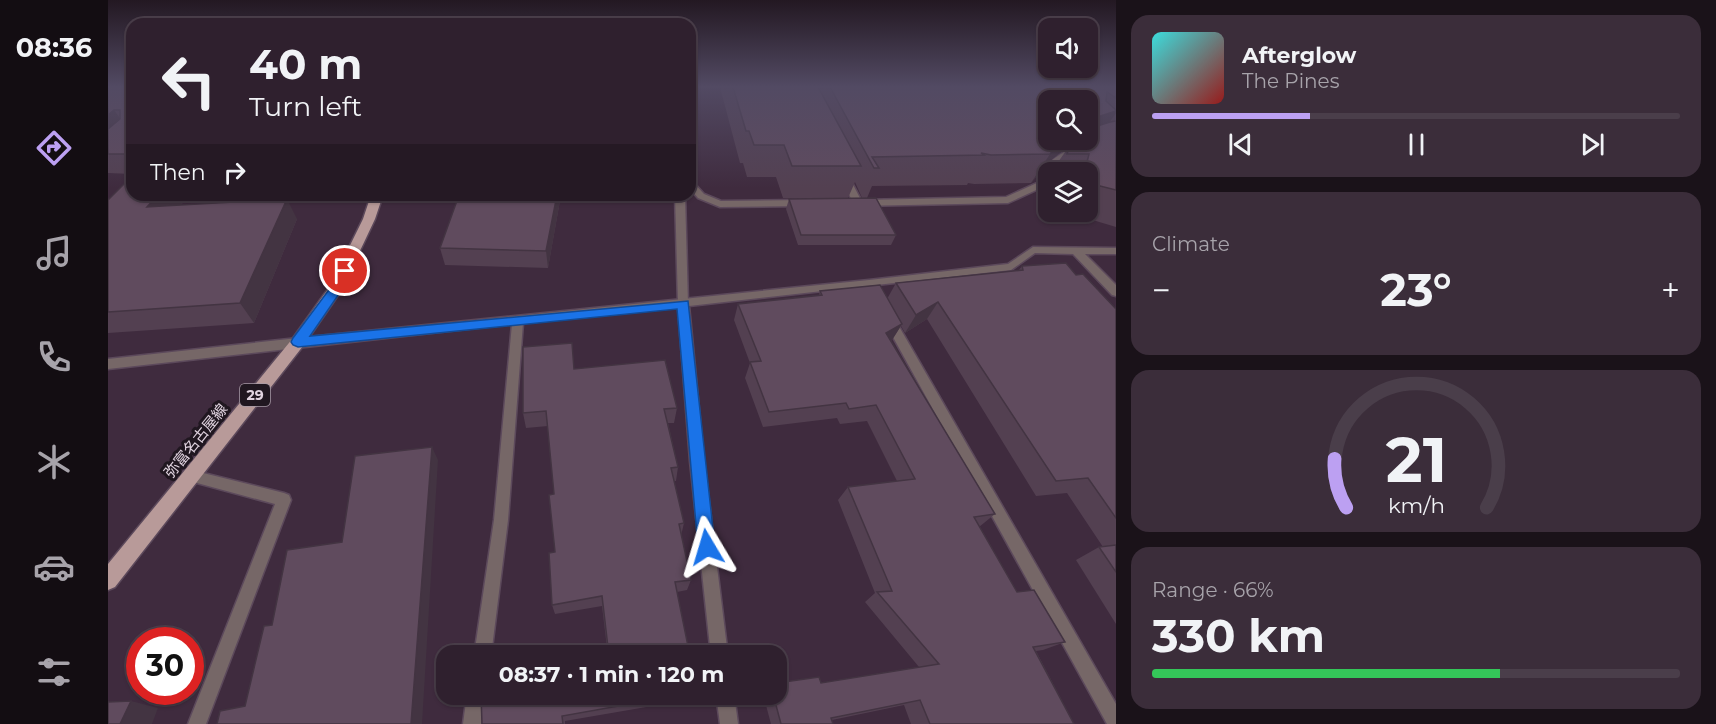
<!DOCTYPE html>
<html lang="en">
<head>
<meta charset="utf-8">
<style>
  body { margin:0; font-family:Montserrat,"Noto Sans JP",sans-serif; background:#3b2d3a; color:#f1f3f6; height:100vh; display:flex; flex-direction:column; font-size:22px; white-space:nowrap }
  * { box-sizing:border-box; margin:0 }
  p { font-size:20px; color:#a7a3aa }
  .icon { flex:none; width:33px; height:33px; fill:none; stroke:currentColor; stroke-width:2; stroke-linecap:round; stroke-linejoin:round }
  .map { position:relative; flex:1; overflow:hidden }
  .sheet { display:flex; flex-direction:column; gap:15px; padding:15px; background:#1a1219; width:600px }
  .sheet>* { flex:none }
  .top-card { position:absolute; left:18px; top:18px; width:570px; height:183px; border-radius:18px; box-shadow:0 2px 4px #0004,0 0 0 2px #4a3e4a; background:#2f202e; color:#f1f3f6; overflow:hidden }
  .tools { position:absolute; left:930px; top:18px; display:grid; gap:12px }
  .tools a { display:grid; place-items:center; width:60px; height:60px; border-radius:12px; background:#2f202e; box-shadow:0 2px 4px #0004,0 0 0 2px #4a3e4a; font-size:30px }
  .speed { position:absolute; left:18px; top:627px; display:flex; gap:12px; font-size:30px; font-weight:700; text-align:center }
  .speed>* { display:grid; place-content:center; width:78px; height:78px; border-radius:50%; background:#2f202e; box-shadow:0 2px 4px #0004,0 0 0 2px #4a3e4a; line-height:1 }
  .speed .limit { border:9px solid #d22; background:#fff; color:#111 }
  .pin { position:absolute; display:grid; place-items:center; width:51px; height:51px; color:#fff; margin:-26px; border:3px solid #fff; border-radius:50%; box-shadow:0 2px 6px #0007 }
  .me { position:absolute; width:66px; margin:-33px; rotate:353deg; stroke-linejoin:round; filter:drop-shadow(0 0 4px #0008) }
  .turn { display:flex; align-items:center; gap:21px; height:126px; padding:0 24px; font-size:27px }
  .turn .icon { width:78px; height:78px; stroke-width:2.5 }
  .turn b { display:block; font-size:42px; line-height:51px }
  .then { display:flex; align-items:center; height:57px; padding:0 24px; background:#0003; gap:12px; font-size:22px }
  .big { font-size:45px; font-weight:700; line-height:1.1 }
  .sheet .tile { flex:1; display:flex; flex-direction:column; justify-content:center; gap:9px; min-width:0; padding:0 21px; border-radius:18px; background:#3b2d3a }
  .sheet .dial { align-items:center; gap:0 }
  .dial svg { height:156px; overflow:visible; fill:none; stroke:#4a3e4a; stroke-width:7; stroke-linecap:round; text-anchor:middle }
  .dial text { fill:#f1f3f6; stroke:none }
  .song { display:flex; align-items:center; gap:18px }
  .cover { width:72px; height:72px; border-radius:9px; background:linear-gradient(135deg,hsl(180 70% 55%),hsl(0 70% 35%)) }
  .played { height:6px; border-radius:3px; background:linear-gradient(90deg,#bca0f2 30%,#4a3e4a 30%) }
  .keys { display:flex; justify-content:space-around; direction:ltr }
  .heat { display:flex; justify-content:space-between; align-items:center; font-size:33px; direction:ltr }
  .charge { height:9px; border-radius:4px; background:linear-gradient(90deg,#34c759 66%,#4a3e4a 0) }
  .trip { position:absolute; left:328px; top:645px; width:351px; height:60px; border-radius:18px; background:#2f202e; box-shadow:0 2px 4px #0004,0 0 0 2px #4a3e4a; font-weight:700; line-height:60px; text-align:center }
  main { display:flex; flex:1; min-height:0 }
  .dock { display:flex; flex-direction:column; width:108px; justify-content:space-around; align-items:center; background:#130d12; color:#a7a3aa }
  .dock .icon { width:42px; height:42px }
  .dock .active { color:#bca0f2 }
  .dock b { font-size:27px; color:#f1f3f6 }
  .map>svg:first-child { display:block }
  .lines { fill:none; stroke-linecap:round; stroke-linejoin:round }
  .service-casing { stroke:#5c495b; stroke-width:3 }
  .minor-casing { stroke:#5c495b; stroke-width:3 }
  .primary-casing { stroke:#5c495b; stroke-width:3 }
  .service { fill:#766767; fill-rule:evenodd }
  .minor { fill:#766767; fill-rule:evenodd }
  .primary { fill:#b89a99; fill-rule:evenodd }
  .wall { fill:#534051 }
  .shaded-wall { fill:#433442 }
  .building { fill:#604b5e; stroke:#433442; stroke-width:1.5 }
  .route { fill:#1a73e8; stroke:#114b97; stroke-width:1.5 }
  .labels { text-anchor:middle; stroke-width:6; stroke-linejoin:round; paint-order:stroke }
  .shield { fill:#201720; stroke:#a79ba6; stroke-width:1.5 }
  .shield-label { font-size:14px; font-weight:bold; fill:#e1d4e0 }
  .street-label { font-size:15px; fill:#e1d4e0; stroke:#201720 }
</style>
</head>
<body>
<main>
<nav class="dock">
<b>08:36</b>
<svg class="icon active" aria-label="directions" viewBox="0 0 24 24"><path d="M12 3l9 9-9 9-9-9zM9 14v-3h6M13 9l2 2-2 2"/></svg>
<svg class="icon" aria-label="music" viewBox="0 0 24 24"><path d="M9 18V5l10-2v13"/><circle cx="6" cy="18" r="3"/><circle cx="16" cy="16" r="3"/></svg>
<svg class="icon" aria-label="phone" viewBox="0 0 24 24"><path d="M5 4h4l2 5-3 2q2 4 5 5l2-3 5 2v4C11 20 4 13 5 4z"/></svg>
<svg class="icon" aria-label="climate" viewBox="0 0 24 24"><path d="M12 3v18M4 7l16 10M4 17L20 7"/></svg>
<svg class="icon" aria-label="car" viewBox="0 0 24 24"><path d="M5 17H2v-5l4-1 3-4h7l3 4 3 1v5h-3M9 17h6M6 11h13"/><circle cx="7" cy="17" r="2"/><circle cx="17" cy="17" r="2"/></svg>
<svg class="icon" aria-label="filters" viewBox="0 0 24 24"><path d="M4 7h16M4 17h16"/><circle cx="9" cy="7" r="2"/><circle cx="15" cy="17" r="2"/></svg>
</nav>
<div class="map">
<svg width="1008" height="724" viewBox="0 0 1008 724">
  <rect width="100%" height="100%" fill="#3f2b3e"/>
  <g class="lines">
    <defs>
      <g id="service">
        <path d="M963,147L970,149L950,164L945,172H940V180L937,186L900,203L750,206L745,203L733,177L740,175L753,200L898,197L931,182L944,160Z"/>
        <path d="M582,181L585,182L596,194L613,201L695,200L700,203L695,206L612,207L590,198L582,189Z"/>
        <path d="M567,195H577L580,304L575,308L570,304Z"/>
      </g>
      <g id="minor">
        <path d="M925,247L1008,248V254H977L1008,285V296L1004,295L965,254L927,253L903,270L581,306L596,461L620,656H603L582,461L570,307L415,323L400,520L383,656H366L386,520L404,324L0,369V359L190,338L761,280L900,264Z"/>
        <path d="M781,315L785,316L1008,704V724H999L775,319Z"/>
        <path d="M83,470L176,493L181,495L183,500L98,724H80L167,504L78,480L76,476L78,472Z"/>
        <path d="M359,694H377L373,724H355Z"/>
        <path d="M608,694H626L630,724H612Z"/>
      </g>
      <path id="primary" d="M263,195H275L267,219L233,291L195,346L7,587L0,590V564L185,338L222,286L255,219Z"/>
    </defs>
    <use href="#service" class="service-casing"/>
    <use href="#minor" class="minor-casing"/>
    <use href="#primary" class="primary-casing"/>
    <use href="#service" class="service"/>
    <use href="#minor" class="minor"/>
    <use href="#primary" class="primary"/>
  </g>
  <g class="wall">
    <path d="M0,87H24V174L0,173Z"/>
    <path d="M612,87H1008V227L958,212H980V172H943L960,148L957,149L942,161L923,183L866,184L860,183L859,185L764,186L759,198L788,235L783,245H690L678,209L681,199L754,198L747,182L740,198H675L668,177H639L635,163H632Z"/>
    <path d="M24,195H81L73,205L189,219L146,323L0,333V200Z"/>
    <path d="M453,195L440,268L337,265L332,248Z"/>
    <path d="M914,266L968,275L1008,309V624L968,560L991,547H995L959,493L928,496L819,319L797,333L793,326L784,340L783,341L887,514L871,527L909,592L957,642L935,650L928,651L966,724H803L796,705L724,720L725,724H663L655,694H669L713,683L811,667L757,602L767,593L730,500L740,487L789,481L759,421L732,424L729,418L655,427L637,378L642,363L626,320L630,304L711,295L712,291L779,299L788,283L911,270Z"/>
    <path d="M466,369L569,408L566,423H560L570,467L568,481H566L576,523L573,536L583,580L579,590L569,592L582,656H500L494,606L447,614L444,605L447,552L446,494L440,426L418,428L415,413Z"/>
    <path d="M373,694H588L585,699L457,721V724H374Z"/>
  </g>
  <g class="shaded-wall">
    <path d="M6,110L19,128L0,147V115Z"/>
    <path d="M1008,111V113L989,140L962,145L960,148L957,149L942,161L923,183L942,154L955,140H980V120Z"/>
    <path d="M50,195H81L54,227L39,207Z"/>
    <path d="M449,195H453L440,268L438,251Z"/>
    <path d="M179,199L189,219L146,323L132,303Z"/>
    <path d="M830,302L819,319L797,333L808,315Z"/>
    <path d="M794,324L784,340L769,350L778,333Z"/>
    <path d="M324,447L330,460L314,724H303Z"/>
    <path d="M23,701L50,708L44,724H12Z"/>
  </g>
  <g class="building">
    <path d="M0,87H24V154H0V129L12,119V110H6L0,115Z"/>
    <path d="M625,87H710L753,166H684L676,145H646L641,131H638Z"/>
    <path d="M722,87H1008V98L999,92L998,101L1008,110V111L980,120V100H940V140H955L942,154L883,155L873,153L876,155L764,157L771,168H766Z"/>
    <path d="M1008,121V190L980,183L984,168L978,166L981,154H959L962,145L967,144L972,140H980V133L986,127L1002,122Z"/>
    <path d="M24,176V195H50L39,207L179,199L132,303L0,312V200Z"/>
    <path d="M351,195H449L438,251L332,248Z"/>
    <path d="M768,198L788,235H693L681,199Z"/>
    <path d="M958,263L968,275L975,274L1008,309V518L980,478L948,481L830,302L808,315L788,283L915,270L914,266Z"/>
    <path d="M772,285L794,324L778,333L887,514L866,517L909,592L926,590L957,642L925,647L966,724H822L812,700L723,718L725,724H673L665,694H669V683L711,677L713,683L831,664L769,592L784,591L740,487L807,479L768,405L741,409L738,403L661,412L642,362L653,361L630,304L714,295L712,291Z"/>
    <path d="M464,343L466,369L557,360L569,408L556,409L570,467L563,468L576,523L571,524L583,580L567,582L582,656H501L494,596L444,605L441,553L447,552L441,495L446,494L438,411L415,413V347Z"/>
    <path d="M324,447L303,724H109L112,711L137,706L156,626L164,625L179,550L234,542L247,456Z"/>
    <path d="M1008,545V572L991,547Z"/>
    <path d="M373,694H578L454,716L455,724H374Z"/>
    <path d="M23,701L12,724H0V702Z"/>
  </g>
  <linearGradient id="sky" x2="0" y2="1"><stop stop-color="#231822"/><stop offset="0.46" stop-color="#524a63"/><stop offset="1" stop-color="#524a63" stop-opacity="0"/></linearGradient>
  <rect width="1008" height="188" fill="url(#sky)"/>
  <path class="route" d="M237,267L242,271L233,291L202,336L580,301L607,547L605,553L599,555L593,553L590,547L569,309L190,347L185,345L183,342L185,338L223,287L232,268Z"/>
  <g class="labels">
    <rect class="shield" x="132" y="384" width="30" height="22" rx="4.5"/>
    <g class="shield-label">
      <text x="147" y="400">29</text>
    </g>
    <g class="street-label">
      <text transform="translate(88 441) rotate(-51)" y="5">弥富名古屋線</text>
    </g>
  </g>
</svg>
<div class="tools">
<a><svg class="icon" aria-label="sound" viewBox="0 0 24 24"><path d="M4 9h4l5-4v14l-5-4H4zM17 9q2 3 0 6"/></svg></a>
<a><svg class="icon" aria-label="search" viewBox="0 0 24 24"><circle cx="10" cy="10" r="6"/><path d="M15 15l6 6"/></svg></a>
<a><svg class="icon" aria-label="layers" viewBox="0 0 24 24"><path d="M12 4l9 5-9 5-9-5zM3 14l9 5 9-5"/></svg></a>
</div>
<div class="speed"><div class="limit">30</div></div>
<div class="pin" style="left:237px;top:271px;background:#d93025"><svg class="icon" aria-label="arrive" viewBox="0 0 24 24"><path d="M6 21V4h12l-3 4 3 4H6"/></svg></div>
<svg class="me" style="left:599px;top:547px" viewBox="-20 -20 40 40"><path d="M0-17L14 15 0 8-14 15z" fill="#1a73e8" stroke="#fff" stroke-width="4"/></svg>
<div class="trip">08:37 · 1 min · 120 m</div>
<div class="top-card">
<div class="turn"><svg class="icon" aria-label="left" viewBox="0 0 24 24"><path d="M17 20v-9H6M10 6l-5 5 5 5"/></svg><div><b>40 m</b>Turn left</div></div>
<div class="then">Then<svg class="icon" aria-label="right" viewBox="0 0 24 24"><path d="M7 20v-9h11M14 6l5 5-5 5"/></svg></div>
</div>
</div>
<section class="sheet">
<div class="tile">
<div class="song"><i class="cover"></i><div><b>Afterglow</b><p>The Pines</p></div></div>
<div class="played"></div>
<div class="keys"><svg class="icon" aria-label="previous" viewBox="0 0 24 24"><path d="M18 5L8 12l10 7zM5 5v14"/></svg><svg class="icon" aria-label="pause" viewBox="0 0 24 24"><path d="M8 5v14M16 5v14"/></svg><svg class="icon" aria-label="next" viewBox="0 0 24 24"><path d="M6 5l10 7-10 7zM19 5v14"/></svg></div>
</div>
<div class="tile"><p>Climate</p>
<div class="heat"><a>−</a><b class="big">23°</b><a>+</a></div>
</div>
<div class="tile dial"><svg viewBox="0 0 100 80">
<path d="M14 69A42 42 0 1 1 86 69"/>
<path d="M14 69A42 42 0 0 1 8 44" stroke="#bca0f2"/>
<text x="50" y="56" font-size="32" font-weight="700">21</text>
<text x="50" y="72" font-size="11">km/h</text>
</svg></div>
<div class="tile"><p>Range · 66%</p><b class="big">330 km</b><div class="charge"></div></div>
</section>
</main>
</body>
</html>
